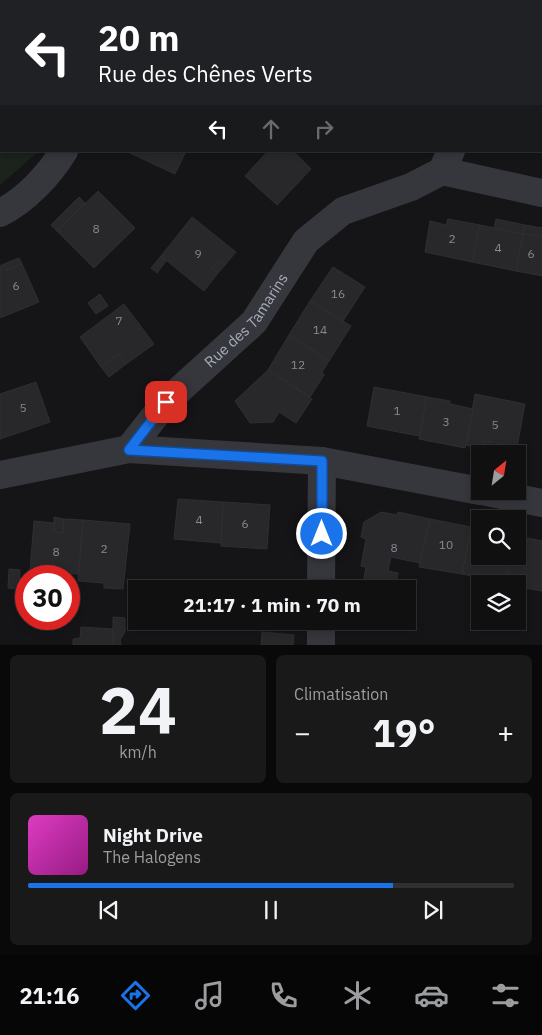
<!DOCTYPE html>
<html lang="fr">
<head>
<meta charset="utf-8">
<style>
  body { margin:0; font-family:"IBM Plex Sans",sans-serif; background:#19191a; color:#f1f3f6; height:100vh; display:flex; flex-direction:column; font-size:19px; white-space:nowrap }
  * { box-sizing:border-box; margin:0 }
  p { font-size:16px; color:#9c9d9f }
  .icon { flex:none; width:28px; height:28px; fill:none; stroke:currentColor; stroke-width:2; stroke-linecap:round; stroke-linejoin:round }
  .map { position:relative; height:645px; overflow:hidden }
  .drawer { display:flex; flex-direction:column; gap:10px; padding:10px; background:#090909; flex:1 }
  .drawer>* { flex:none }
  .top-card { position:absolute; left:0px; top:0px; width:542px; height:152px; box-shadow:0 2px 8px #0003,0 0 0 1px #303031; background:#202124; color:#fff; overflow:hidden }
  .needle { width:32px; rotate:30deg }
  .buttons { position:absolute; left:471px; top:445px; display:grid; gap:10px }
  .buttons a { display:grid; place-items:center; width:55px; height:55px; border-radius:0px; background:#101011; box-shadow:0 2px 8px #0003,0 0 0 1px #303031; font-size:25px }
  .speed { position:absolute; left:15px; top:565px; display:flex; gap:10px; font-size:25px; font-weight:700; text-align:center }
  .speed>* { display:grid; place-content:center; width:65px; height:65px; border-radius:50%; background:#101011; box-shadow:0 2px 8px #0003,0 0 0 1px #303031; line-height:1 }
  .speed .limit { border:8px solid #d22; background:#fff; color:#111 }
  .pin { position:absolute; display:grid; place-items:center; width:42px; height:42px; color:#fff; margin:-21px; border-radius:10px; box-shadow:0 2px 8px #0006 }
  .me { position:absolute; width:55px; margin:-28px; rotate:0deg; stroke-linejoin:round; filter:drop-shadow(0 0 4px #0008) }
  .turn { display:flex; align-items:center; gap:18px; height:105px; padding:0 15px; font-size:22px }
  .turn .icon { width:65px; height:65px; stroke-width:2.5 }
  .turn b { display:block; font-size:35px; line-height:42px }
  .lanes { display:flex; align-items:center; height:48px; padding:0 15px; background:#0003; justify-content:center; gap:25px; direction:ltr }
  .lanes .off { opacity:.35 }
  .big { font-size:38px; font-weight:800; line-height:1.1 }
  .drawer .tile { flex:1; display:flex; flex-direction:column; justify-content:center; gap:8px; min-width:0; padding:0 18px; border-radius:8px; background:#19191a }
  .drawer .dial { align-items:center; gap:0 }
  .dial b { font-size:65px; line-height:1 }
  .song { display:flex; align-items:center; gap:15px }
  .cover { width:60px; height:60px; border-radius:8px; background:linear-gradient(135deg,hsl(310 70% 55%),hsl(310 70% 35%)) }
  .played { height:5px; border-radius:2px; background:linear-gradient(90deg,#1a73e8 75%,#303031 75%) }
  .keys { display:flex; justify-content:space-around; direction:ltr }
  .heat { display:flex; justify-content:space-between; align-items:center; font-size:28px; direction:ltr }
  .drawer .tiles { flex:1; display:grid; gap:10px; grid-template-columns:1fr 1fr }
  .tile:last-child { grid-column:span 2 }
  .trip { position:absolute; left:128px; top:580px; width:288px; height:50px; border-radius:0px; background:#101011; box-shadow:0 2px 8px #0003,0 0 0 1px #303031; font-weight:800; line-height:50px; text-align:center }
  .tab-bar { display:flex; height:80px; justify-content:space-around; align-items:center; background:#060607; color:#9c9d9f }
  .tab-bar .icon { width:35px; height:35px }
  .tab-bar .current { color:#1a73e8 }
  .tab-bar b { font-size:22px; color:#f1f3f6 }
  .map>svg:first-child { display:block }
  .green { fill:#1b231c }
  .building { fill:#28282b; stroke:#2f2f33 }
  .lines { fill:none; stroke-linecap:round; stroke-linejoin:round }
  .minor { stroke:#36373d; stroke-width:28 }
  .route-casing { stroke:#114b97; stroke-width:12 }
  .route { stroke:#1a73e8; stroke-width:9 }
  .labels { text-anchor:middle; stroke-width:5; stroke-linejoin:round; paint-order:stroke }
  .number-label { font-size:12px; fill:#868a94 }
  .street-label { font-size:15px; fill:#a6acb8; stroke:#101012 }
</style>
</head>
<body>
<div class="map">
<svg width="542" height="645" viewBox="0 0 542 645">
  <rect width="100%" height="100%" fill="#151517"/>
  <path class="green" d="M0,0L87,1H1V151H39L0,185Z"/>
  <g class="building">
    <path d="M131,151H186L175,174L130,153Z"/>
    <path d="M268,151H293L311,169L277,205L245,176Z"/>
    <path d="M98,191L135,228L94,268L57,231Z"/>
    <path d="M79,197L85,203L57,231L51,225Z"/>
    <path d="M192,217L236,252L225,265L219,261L212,268L218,273L204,291L161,256Z"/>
    <path d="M448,219L480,225L472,262L425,252L430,221L446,225Z"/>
    <path d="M496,219L525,225L523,234L494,228Z"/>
    <path d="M480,225L523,234L516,271L472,262Z"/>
    <path d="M525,225L542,228V237L523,234Z"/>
    <path d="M523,234L542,237V276L516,271Z"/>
    <path d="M161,256L166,261L157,273L151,268Z"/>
    <path d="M19,258L22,264L7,270L4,264Z"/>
    <path d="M219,261L225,265L218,273L212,268Z"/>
    <path d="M4,264L7,270L22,264L39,302L0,318V266Z"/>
    <path d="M333,267L365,287L343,321L310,301Z"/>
    <path d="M100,294L108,306L96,314L88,303Z"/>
    <path d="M310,301L351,326L329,361L289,335Z"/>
    <path d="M124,304L154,344L126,364L118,354L101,367L80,337Z"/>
    <path d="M289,335L329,361L322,372L324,375L310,397L268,370Z"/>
    <path d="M118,354L126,364L109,377L101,367Z"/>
    <path d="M268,370L312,399L296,423L279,412L273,422L250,423L235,401Z"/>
    <path d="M36,382L50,422L0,439V394Z"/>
    <path d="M374,387L427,397L419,436L367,426Z"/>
    <path d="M475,394L525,404L517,447L483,441L482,449L466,445Z"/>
    <path d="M427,397L450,401V404L473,409L465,448L419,439Z"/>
    <path d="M483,441L492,442L491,450L482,449Z"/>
    <path d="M178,499L223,502L221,543L174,539Z"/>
    <path d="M223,502L270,505L267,549L221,546Z"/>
    <path d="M381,512L397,515L398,512L430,519L420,563L391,557L388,571L398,573L395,589L362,588L366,567L361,566L366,539L361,537L364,522Z"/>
    <path d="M54,517L64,519L63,533L54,532Z"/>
    <path d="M64,519L83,520L79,574L30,571L34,521L54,523V532L63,533Z"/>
    <path d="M430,519L471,527L462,574L419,567Z"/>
    <path d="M83,520L130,524L123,589L104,588V583L78,581Z"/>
    <path d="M471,527L480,529V556H511L506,582L462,574Z"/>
    <path d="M518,536L542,541V591L518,587V584H506L511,556H518Z"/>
    <path d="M9,569L20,570L19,589L8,588Z"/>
    <path d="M113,617L125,618V632L120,640L121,645H113Z"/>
    <path d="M81,627L113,629V645H73V639L80,638Z"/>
    <path d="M262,632L294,635L293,645H261Z"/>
  </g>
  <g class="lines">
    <g class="minor">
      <path d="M118,1V0"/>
      <path d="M502,1V0"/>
      <path d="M442,171L542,193"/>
      <path d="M0,213C26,200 49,175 64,151"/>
      <path id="s1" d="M129,449L166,402L254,322L306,241L343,211L411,187L442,171L451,151"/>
      <path d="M0,475L129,449L322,461L480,491"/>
      <path d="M482,491L542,503"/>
      <path d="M321,589L322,461"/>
      <path d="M321,645V621"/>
    </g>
  </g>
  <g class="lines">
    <defs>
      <path id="route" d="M166,402L129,450L322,461V534"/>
    </defs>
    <use href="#route" class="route-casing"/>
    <use href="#route" class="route"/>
  </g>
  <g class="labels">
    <g class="number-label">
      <text x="96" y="233">8</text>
      <text x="452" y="243">2</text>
      <text x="498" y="252">4</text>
      <text x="198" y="258">9</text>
      <text x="531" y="258">6</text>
      <text x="16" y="290">6</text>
      <text x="338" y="298">16</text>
      <text x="119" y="325">7</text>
      <text x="320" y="334">14</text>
      <text x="298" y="369">12</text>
      <text x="23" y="412">5</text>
      <text x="397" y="415">1</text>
      <text x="446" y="426">3</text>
      <text x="495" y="429">5</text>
      <text x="199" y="524">4</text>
      <text x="245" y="528">6</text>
      <text x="446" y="549">10</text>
      <text x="394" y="552">8</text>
      <text x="104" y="553">2</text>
      <text x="56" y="556">8</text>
    </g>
    <g class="street-label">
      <text dy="5" stroke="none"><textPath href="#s1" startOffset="175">Rue des Tamarins</textPath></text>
    </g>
  </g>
</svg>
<div class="buttons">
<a><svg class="needle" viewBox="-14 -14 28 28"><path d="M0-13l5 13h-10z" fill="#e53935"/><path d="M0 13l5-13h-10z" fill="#9c9d9f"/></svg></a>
<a><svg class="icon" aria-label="search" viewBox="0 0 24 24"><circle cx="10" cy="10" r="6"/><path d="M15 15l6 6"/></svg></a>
<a><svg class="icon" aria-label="layers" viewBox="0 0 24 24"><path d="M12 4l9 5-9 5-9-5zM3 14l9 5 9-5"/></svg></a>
</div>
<div class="speed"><div class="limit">30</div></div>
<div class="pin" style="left:166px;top:402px;background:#d93025"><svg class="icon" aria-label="arrive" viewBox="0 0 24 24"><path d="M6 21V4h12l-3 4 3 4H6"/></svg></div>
<svg class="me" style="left:322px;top:534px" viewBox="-20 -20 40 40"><circle r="17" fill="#1a73e8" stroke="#fff" stroke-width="3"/><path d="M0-11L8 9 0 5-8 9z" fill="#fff"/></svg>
<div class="trip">21:17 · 1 min · 70 m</div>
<div class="top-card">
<div class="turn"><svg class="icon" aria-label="left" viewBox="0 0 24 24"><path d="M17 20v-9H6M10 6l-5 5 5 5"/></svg><div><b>20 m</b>Rue des Chênes Verts</div></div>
<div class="lanes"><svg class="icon" aria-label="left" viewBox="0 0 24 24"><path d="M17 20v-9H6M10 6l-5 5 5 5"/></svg><svg class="icon off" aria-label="ahead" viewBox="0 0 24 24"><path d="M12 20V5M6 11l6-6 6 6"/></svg><svg class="icon off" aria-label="right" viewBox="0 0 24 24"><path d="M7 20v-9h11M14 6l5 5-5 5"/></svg></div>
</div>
</div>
<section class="drawer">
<div class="tiles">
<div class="tile dial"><b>24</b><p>km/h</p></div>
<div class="tile"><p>Climatisation</p>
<div class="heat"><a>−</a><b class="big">19°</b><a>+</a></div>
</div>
<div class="tile">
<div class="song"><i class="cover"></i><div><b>Night Drive</b><p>The Halogens</p></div></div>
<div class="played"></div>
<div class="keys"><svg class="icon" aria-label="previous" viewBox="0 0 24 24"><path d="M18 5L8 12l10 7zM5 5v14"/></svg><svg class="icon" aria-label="pause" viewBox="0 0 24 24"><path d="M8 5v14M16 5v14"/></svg><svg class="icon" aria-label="next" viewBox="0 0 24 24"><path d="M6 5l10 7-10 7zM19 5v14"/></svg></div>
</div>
</div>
</section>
<nav class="tab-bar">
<b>21:16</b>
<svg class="icon current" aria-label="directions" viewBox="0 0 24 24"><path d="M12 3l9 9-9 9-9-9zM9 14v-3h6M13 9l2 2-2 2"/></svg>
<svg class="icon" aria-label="music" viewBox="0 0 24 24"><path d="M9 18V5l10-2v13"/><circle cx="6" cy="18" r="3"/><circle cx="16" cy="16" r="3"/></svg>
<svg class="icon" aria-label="phone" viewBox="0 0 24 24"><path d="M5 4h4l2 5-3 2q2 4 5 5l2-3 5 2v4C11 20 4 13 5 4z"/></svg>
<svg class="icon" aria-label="climate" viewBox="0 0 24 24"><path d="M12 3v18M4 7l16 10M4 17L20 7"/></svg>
<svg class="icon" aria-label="car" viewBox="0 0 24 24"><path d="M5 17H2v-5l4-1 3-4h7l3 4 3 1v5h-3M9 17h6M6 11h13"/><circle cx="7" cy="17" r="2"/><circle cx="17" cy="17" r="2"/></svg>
<svg class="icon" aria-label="filters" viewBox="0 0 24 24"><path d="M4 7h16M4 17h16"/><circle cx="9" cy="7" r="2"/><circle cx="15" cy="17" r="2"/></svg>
</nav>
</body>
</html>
